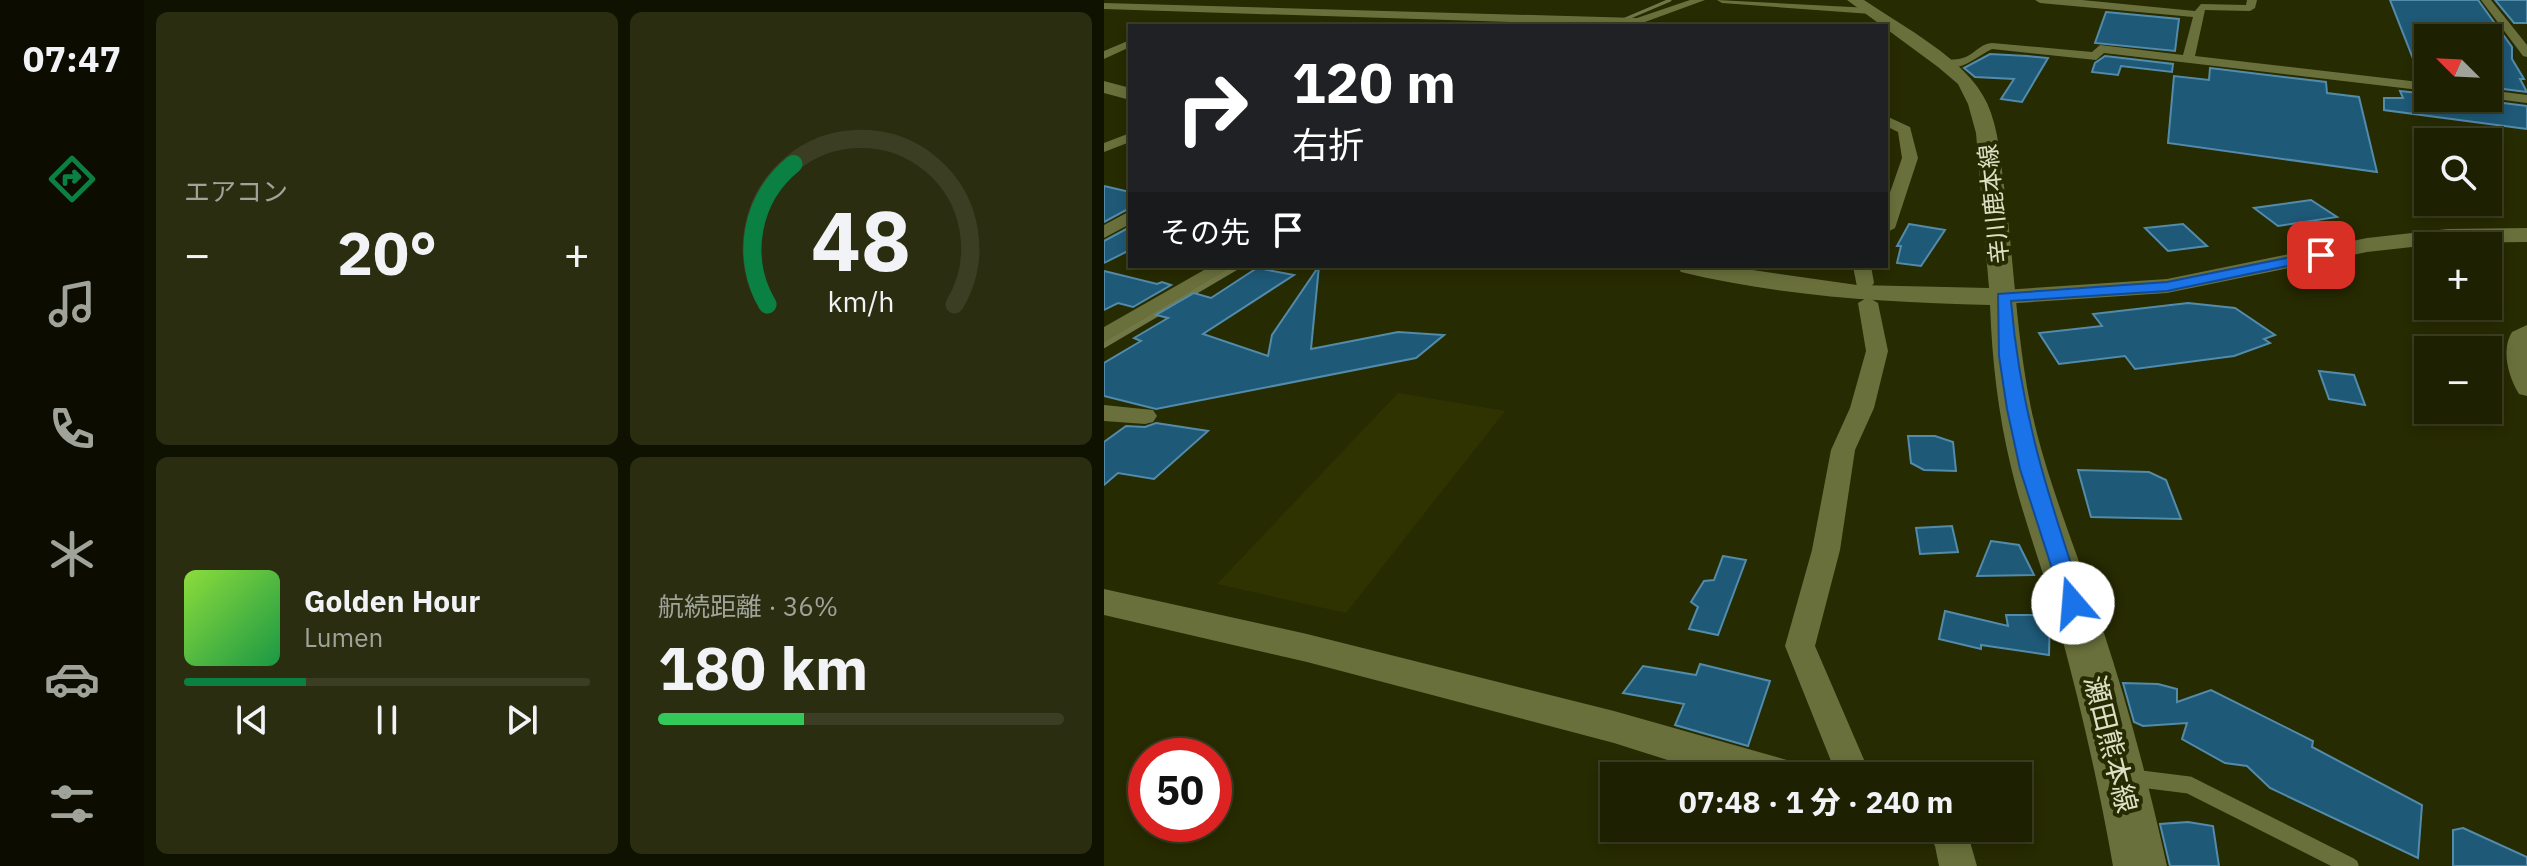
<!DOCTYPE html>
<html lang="ja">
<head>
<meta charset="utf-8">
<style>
  body { margin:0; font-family:"IBM Plex Sans","Noto Sans JP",sans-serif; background:#2a2d10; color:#f1f3f6; height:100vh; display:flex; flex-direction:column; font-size:30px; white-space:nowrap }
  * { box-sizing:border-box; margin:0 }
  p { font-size:26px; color:#a0a399 }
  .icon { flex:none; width:44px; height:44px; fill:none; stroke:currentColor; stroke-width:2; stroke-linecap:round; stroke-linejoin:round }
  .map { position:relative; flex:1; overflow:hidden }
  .details { display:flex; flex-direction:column; gap:12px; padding:12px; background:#101201; width:960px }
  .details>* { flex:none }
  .guide { position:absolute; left:24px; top:24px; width:760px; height:244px; border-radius:0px; box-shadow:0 4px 12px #0003,0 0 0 2px #3b3e23; background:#202124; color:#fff; overflow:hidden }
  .needle { width:52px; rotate:294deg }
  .controls { position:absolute; left:1310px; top:24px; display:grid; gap:16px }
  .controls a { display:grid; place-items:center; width:88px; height:88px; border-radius:0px; background:#1d2001; box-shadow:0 4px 12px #0003,0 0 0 2px #3b3e23; font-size:40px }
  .speed { position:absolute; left:24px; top:738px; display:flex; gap:16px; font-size:40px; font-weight:700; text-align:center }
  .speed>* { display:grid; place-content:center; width:104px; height:104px; border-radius:50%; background:#1d2001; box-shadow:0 4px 12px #0003,0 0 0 2px #3b3e23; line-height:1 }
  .speed .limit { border:12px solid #d22; background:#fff; color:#111 }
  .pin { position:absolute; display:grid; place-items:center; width:68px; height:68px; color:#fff; margin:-34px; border-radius:16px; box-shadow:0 4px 12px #0006 }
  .me { position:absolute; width:88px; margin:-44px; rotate:342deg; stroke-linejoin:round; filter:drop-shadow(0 0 6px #0008) }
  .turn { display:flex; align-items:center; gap:28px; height:168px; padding:0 32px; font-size:36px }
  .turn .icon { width:104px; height:104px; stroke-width:2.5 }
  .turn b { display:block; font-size:56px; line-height:68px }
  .then { display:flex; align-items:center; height:76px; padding:0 32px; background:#0003; gap:16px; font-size:30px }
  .big { font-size:60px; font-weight:800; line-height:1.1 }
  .details .tile { flex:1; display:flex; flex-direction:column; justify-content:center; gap:12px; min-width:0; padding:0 28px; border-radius:12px; background:#2a2d10 }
  .details .dial { align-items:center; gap:0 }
  .dial svg { height:208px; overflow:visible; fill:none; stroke:#3b3e23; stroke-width:7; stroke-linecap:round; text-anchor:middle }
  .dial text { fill:#f1f3f6; stroke:none }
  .song { display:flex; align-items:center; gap:24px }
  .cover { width:96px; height:96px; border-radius:12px; background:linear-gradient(135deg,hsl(90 70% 55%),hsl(140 70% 35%)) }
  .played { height:8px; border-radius:4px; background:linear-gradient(90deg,#0b8043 30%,#3b3e23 30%) }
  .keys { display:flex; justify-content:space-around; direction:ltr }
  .heat { display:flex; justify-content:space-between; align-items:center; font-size:44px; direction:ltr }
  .charge { height:12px; border-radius:6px; background:linear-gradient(90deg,#34c759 36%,#3b3e23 0) }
  .details .tiles { flex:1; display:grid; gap:12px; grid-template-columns:repeat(2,1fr) }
  .trip { position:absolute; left:496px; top:762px; width:432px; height:80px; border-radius:0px; background:#1d2001; box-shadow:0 4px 12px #0003,0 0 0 2px #3b3e23; font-weight:800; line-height:80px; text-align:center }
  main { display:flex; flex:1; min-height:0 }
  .tabs { display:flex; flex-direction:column; width:144px; justify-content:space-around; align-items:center; background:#0c0d00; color:#a0a399 }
  .tabs .icon { width:56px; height:56px }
  .tabs .selected { color:#0b8043 }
  .tabs b { font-size:36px; color:#f1f3f6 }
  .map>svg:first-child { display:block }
  .built { fill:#2f3301 }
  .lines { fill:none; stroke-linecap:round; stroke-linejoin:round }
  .stream-far1 { stroke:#727747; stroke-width:3 }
  .stream { stroke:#727747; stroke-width:6 }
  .building { fill:#1e5977; stroke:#538bab; stroke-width:2 }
  .service { stroke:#69703b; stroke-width:17 }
  .minor { fill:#69703b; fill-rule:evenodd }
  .tertiary { fill:#69703b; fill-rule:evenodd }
  .secondary { fill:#69703b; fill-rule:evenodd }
  .route { fill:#1a73e8; stroke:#114b97; stroke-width:2 }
  .labels { text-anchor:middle; stroke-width:8; stroke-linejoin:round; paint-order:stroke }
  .far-street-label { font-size:24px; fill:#dce1c5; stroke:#272b01 }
  .street-label { font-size:28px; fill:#dce1c5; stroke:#272b01 }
</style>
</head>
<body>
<main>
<nav class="tabs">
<b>07:47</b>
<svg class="icon selected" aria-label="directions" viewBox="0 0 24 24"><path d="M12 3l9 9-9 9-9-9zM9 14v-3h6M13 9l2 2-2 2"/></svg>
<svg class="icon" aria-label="music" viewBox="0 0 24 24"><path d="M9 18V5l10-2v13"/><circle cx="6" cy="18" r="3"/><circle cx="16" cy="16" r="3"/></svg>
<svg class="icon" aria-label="phone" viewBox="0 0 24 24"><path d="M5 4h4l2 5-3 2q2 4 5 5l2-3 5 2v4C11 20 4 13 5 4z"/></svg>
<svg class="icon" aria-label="climate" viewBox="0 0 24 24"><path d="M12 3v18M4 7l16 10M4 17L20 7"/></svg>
<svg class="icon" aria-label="car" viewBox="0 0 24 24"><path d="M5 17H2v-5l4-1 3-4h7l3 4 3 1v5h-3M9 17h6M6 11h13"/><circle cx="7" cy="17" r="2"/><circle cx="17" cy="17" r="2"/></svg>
<svg class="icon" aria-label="filters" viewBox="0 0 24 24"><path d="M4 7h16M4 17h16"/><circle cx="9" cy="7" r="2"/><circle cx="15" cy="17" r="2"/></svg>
</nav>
<section class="details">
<div class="tiles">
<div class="tile"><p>エアコン</p>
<div class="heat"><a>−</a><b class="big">20°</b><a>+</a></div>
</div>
<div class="tile dial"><svg viewBox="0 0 100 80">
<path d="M14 69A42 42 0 1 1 86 69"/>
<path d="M14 69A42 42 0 0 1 24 15" stroke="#0b8043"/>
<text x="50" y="56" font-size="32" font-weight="700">48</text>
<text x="50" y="72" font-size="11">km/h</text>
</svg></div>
<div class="tile">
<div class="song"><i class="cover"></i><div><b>Golden Hour</b><p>Lumen</p></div></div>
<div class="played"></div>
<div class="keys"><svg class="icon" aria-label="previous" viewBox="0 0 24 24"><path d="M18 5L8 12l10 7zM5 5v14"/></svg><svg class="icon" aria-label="pause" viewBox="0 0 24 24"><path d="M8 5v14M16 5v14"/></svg><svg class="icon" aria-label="next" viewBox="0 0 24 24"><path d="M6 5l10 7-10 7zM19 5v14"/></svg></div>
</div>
<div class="tile"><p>航続距離 · 36%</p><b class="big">180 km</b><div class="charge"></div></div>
</div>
</section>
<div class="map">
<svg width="1423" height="866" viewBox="0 0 1423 866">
  <rect width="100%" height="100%" fill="#272b01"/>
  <path class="built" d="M294,393L401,411L242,613L113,584Z"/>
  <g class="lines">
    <path class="stream-far1" d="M505,26L566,0"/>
    <path class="stream" d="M0,345L134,266"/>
  </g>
  <g class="building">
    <path d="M1286,0H1374L1408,47V59L1420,79H1416L1423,92L1384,87V38H1324V80L1317,79Z"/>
    <path d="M1391,0H1423V23H1410Z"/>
    <path d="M1002,12L1075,19L1071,51L991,43Z"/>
    <path d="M886,54L923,56L944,58L918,102L897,99L910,79L871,77L860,68Z"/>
    <path d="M1001,56L1069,64L1068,72L1017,66L1014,75L988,72L991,63Z"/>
    <path d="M1106,68L1222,82L1223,93L1255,97L1273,172L1064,143L1070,76L1105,80Z"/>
    <path d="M1296,91L1324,94V98H1381L1384,101L1423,106V129L1280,110V98H1299Z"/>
    <path d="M0,186L26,192V208L0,222Z"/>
    <path d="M1207,200L1233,217L1174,226L1150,208Z"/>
    <path d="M805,224L841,230L817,266L793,263L797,246H793Z"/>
    <path d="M1079,224L1103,246L1064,251L1041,228Z"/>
    <path d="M26,227V250L0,263V241Z"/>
    <path d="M215,266L207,349L294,332L340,335L312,358L52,409L0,396V363L37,341L30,338L64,318L52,315L90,293L107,298L153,268L190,275L99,334L164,356L168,335Z"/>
    <path d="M0,271L53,284L58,282L67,285L29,307L14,303L0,310Z"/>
    <path d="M1084,303L1131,308L1171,335L1160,339L1166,343L1130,356L1031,369L1021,356L955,364L935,333L998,326L989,314Z"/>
    <path d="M1215,371L1250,375L1261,405L1225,399Z"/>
    <path d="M52,423L104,431L50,479L14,473L0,485V442L22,426L41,427Z"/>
    <path d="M804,436H831L849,442L852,471L820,470L807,463Z"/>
    <path d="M974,470L1045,472L1062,480L1077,519L987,517Z"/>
    <path d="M848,526L854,552L816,554L812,528Z"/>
    <path d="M887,541L915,545L930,575L873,576Z"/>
    <path d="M619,556L642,560L614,635L585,629L594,607L587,602L600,581L610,580Z"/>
    <path d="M841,611L904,626L902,615H946L945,655L877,645V649L835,639Z"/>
    <path d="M596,664L666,681L644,746L571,725L580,704L519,693L539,666L592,675Z"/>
    <path d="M1019,683L1054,684L1073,689V702L1107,690L1209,741L1208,747L1318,805L1314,858L1166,788L1143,766L1121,763L1078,739L1083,723L1039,726L1030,722Z"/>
    <path d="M1084,822L1109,826L1115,866H1066L1056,824Z"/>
    <path d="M1359,828L1423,857V866H1349V830Z"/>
  </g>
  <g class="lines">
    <path class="service" d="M1029,778L1085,785L1246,866"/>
    <g class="minor">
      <path d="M586,0H601L530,26L0,9V3L533,18Z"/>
      <path d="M613,0L767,8L772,11L767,14L618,3Z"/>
      <path d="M931,0H978L1091,11L1097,4L1142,5L1143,0H1153L1151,8L1146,11L1101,10L1091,56L1324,83V91L1000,53L992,60L888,49C871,57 854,76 834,63C842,58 850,61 859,58C870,55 875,44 888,43L988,52L996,45L1079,55L1089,17L936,3Z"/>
      <path d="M1377,0H1387L1423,45V57L1419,56Z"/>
      <path d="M26,40V47L0,59V51Z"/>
      <path d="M1384,90L1423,95V103L1384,98Z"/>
      <path d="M782,116L806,127L814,158L791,228L782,233V204L798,158L794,132L782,126Z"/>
      <path d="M26,133V142L0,152V143Z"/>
      <path d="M26,211V224L0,238V225Z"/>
      <path d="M107,266H129L0,342V327Z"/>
      <path d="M749,266H767L770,283L767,287H753Z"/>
      <path d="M764,297L774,303L784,351L770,408L751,450L736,550L711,646L767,776H733L681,646L708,550L727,450L746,408L762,351L754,303Z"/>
      <path d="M1423,325V396L1415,394C1404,376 1397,350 1408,332Z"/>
      <path d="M0,405L49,410L53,416L49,422L41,424L0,421Z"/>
      <path d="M0,589L203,634L510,711L697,764L702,776H614L510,743L203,662L0,615Z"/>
      <path d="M820,828H862L873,866H835L831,846Z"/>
    </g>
    <path class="tertiary" d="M1423,228V242L1344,243L1263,252L1063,293L899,304L890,302L887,297L890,292L899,290L1063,279L1263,238L1344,229Z"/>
    <g class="secondary">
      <path d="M743,0H760C799,27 863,59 883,103C895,129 896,159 900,186C910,260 912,335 927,408C943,483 974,554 998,627C1024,705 1045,785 1063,866H1009C995,786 977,708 956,630C941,575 920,522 907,467C894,413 888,360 886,305C780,302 681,297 577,272L573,266H621L753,285L885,288L872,133L864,104L854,84L834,67Z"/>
      <path d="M0,81L26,88V100L0,93Z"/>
    </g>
  </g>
  <path class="route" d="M1217,251L1224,255L1222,258L1063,291L907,301C916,411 945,499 980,603L976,609L969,612L961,609L916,469L903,409L895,356L894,294L1063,282Z"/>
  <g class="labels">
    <g class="far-street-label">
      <text transform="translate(890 204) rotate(-96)" y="8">辛川鹿本線</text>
    </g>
    <g class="street-label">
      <text transform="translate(1007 744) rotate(76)" y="10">瀬田熊本線</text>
    </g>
  </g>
</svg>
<div class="controls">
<a><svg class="needle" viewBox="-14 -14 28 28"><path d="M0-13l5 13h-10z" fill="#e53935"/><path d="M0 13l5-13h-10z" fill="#a0a399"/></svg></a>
<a><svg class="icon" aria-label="search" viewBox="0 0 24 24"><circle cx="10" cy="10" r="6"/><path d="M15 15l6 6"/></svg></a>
<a>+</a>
<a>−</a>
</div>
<div class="speed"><div class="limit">50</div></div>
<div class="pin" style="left:1217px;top:255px;background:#d93025"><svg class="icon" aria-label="arrive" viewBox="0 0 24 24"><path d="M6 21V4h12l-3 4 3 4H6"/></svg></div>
<svg class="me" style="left:969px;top:603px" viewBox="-20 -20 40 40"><circle r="19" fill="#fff"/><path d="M0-13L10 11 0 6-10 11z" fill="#1a73e8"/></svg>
<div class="trip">07:48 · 1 分 · 240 m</div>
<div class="guide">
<div class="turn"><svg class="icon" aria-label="right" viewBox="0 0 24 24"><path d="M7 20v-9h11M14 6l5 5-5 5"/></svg><div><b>120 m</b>右折</div></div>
<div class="then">その先<svg class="icon" aria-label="arrive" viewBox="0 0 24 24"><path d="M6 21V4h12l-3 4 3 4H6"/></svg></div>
</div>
</div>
</main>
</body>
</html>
